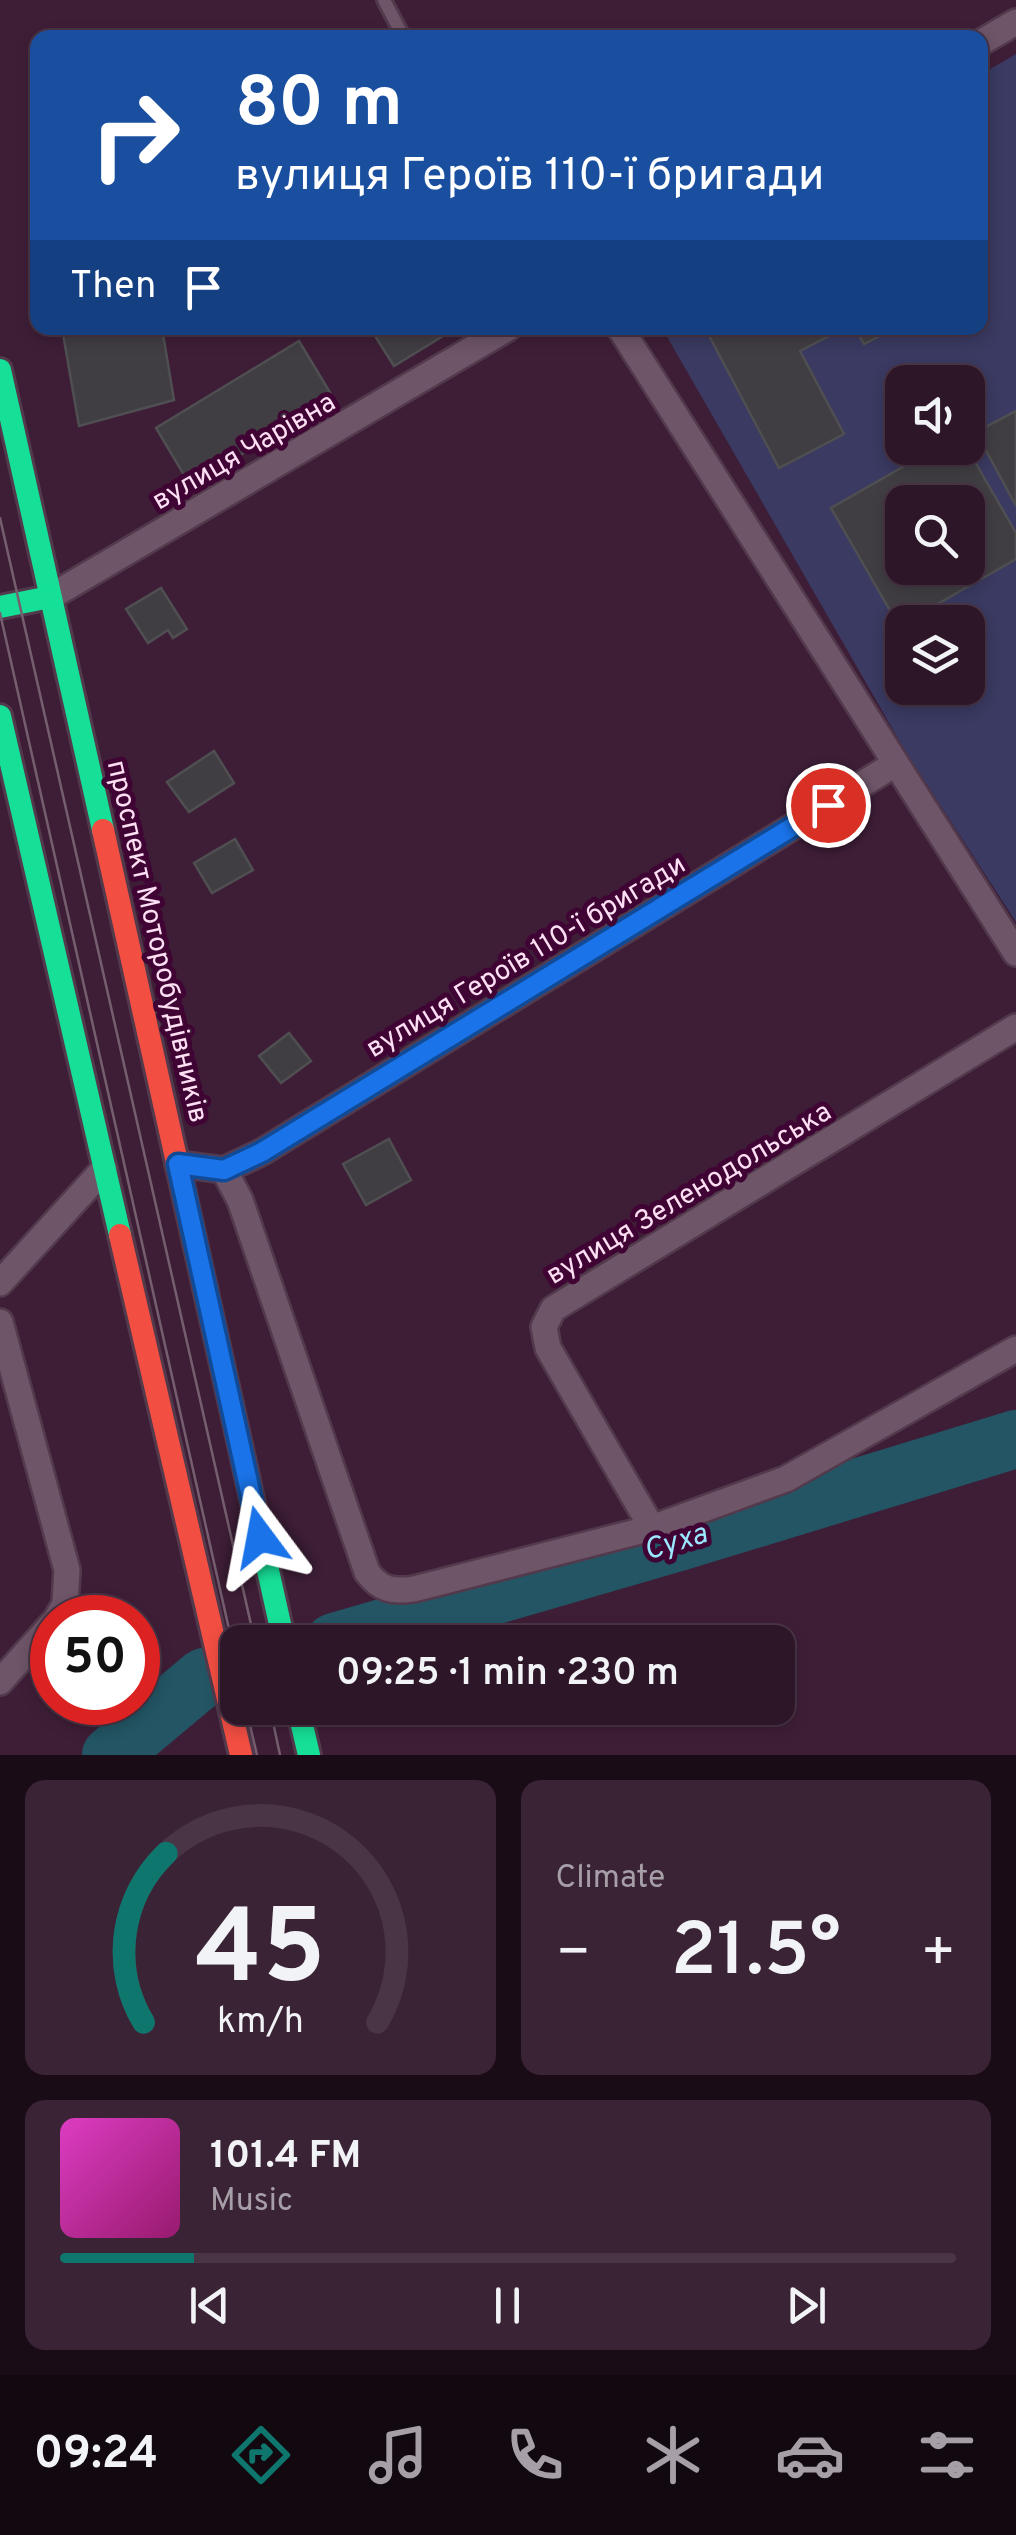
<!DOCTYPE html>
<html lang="en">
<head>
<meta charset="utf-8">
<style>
  body { margin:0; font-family:Overpass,sans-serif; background:#3a2335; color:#f1f3f6; height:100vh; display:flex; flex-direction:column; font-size:38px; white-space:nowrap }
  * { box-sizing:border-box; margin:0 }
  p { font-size:32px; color:#a79fa8 }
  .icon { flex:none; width:55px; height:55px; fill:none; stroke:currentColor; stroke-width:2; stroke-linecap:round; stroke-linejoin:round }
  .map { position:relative; height:1755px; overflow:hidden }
  .details { display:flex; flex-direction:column; gap:25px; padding:25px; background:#190c17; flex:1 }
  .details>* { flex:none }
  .hud { position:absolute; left:30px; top:30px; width:958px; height:305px; border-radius:20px; box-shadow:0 5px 15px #0003,0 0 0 2px #493546; background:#1a4fa0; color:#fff; overflow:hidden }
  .fabs { position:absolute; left:885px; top:365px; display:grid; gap:20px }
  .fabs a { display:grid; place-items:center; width:100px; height:100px; border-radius:20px; background:#2e1629; box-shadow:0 5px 15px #0003,0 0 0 2px #493546; font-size:50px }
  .speed { position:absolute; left:30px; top:1595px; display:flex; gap:20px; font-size:50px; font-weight:700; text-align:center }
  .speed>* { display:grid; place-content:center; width:130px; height:130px; border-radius:50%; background:#2e1629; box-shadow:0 5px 15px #0003,0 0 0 2px #493546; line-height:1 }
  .speed .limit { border:15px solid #d22; background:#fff; color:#111 }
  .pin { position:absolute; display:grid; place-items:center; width:85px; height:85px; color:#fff; margin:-42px; border:5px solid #fff; border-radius:50%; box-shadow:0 2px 10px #0007 }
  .me { position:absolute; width:110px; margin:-55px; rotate:347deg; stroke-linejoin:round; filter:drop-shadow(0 0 8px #0008) }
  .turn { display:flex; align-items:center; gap:35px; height:210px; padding:0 40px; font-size:45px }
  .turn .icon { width:130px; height:130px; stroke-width:2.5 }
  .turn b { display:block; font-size:70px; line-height:85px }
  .then { display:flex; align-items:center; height:95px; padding:0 40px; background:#0003; gap:20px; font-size:38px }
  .big { font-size:75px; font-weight:600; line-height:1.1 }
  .details .card { flex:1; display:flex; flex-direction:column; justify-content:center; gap:15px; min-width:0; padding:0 35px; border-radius:20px; background:#3a2335 }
  .details .dial { align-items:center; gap:0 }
  .dial svg { height:260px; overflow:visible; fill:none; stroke:#493546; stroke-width:7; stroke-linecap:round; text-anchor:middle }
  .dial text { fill:#f1f3f6; stroke:none }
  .song { display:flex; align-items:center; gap:30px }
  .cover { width:120px; height:120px; border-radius:15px; background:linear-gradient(135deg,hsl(310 70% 55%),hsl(320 70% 35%)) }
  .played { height:10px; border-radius:5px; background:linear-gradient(90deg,#0f766e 15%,#493546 15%) }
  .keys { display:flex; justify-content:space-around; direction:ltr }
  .heat { display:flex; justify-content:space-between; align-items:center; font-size:55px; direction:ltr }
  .details .tiles { flex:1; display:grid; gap:25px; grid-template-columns:1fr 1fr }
  .card:last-child { grid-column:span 2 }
  .trip { position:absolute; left:220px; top:1625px; width:575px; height:100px; border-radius:20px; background:#2e1629; box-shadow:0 5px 15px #0003,0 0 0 2px #493546; font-weight:600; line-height:100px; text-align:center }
  .menu { display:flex; height:160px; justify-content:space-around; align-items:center; background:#120910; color:#a79fa8 }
  .menu .icon { width:70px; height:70px }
  .menu .current { color:#0f766e }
  .menu b { font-size:45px; color:#f1f3f6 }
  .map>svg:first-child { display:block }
  .green { fill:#3a3a62; fill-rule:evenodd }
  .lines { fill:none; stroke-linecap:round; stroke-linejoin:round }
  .river { stroke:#235564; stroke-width:58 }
  .building { fill:#403e42; stroke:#4f4f52; stroke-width:2.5; fill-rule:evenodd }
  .lane-casing { stroke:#523a4c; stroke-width:18 }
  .street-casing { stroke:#523a4c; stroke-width:30 }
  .fast-casing { stroke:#523a4c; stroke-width:28 }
  .jam-casing { stroke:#523a4c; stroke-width:28 }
  .lane { stroke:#6e5568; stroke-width:12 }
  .street { stroke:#6e5568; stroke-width:25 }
  .fast { stroke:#16e098; stroke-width:22 }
  .jam { stroke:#f24e42; stroke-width:22 }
  .tram { stroke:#755f6f; stroke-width:2.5 }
  .route-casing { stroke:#114b97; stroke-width:25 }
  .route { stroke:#1a73e8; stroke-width:18 }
  .labels { text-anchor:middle; stroke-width:10; stroke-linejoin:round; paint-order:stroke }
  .street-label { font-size:28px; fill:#fddff3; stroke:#400434 }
  .water-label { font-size:30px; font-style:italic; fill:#9be8fe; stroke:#400434 }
</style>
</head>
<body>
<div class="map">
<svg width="1016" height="1755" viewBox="0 0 1016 1755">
  <rect width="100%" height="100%" fill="#3e1e37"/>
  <path class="green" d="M1016,54V922L907,754L662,328H980V75ZM902,382H968V448H902ZM902,502H968V568H902ZM902,622H968V688H902Z"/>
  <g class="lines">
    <g class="river">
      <path d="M334,1642L679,1542L1016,1439"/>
      <path d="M111,1755L204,1677L238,1668"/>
    </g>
  </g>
  <g class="building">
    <path d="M62,328H162L174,400L79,426Z"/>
    <path d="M370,328H456L394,366Z"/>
    <path d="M705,328H845L800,351L844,434L779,468Z"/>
    <path d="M855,328H896L864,344Z"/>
    <path d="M299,341L334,399L190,485L156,428Z"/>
    <path d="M1016,411V506L976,432Z"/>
    <path d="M936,448H967L1016,533V559L899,626L831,508ZM902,502H968V568H902Z"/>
    <path d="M161,588L187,629L173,638L168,630L148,643L126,609Z"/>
    <path d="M214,751L234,783L189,812L167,782Z"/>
    <path d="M235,839L253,870L212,893L194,863Z"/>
    <path d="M289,1033L311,1061L281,1083L259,1056Z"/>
    <path d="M389,1139L411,1180L366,1205L343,1164Z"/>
  </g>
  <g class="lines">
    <defs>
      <path id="lane" d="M384,0L404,38"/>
      <g id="street">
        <path d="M980,43L1016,22"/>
        <path d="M620,328L1016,953"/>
        <path d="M50,597L508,328"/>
        <path d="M178,1164L224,1170L262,1152L895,764"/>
        <path d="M224,1170L240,1200L367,1572C380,1590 393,1592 414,1589L652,1528L786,1479L1016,1349"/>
        <path d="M0,1283L104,1169"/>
        <path d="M0,1322L67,1570L65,1604L57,1618"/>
        <path d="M652,1528L548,1348L544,1327L553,1309L1016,1027"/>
        <path d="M0,1682L52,1624"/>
      </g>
      <g id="fast">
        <path d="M0,370L103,830"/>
        <path d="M0,607L50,597"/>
        <path d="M0,716L120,1235"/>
        <path d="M205,1288L284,1642"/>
        <path d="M298,1708L309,1755"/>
      </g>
      <g id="jam">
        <path d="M103,830L205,1288"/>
        <path d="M120,1235L241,1755"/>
      </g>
    </defs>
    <use href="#lane" class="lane-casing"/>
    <use href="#street" class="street-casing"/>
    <use href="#fast" class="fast-casing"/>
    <use href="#jam" class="jam-casing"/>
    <use href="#lane" class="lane"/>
    <use href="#street" class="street"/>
    <use href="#fast" class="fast"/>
    <use href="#jam" class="jam"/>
    <g class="tram">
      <path d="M0,518L255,1642"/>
      <path d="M0,613L238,1669"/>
      <path d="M246,1708L257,1755"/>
      <path d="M270,1708L280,1755"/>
    </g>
  </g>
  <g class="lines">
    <defs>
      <path id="route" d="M260,1537L178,1164L224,1170L262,1152L828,805"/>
    </defs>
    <use href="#route" class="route-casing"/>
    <use href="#route" class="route"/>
  </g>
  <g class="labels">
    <g class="street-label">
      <text transform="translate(243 450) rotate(-30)" y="10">вулиця Чарівна</text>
      <text transform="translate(159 941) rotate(77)" y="10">проспект Моторобудівників</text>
      <text transform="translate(525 955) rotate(-31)" y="10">вулиця Героїв 110-ї бригади</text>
      <text transform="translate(688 1192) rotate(-31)" y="10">вулиця Зеленодольська</text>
    </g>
    <g class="water-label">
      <text transform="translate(675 1541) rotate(-17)" y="10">Суха</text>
    </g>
  </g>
</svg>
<div class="fabs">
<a><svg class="icon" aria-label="sound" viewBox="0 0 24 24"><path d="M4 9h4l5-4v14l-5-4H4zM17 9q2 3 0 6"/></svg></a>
<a><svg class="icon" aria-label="search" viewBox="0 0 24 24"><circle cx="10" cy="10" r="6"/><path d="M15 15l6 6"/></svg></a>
<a><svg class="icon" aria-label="layers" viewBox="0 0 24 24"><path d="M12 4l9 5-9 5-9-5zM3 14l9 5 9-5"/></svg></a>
</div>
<div class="speed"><div class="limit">50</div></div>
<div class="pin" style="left:828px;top:805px;background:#d93025"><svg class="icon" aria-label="arrive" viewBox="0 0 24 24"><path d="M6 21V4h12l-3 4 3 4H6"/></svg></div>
<svg class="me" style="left:260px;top:1537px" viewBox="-20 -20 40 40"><path d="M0-17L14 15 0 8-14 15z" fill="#1a73e8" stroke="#fff" stroke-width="4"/></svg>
<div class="trip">09:25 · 1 min · 230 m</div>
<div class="hud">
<div class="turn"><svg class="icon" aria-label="right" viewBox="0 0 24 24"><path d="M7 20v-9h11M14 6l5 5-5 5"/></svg><div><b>80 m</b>вулиця Героїв 110-ї бригади</div></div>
<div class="then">Then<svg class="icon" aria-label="arrive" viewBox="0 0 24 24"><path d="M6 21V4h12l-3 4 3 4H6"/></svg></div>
</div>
</div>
<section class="details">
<div class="tiles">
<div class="card dial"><svg viewBox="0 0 100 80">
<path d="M14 69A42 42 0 1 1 86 69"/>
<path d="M14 69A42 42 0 0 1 21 17" stroke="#0f766e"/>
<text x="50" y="56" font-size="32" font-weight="700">45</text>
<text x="50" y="72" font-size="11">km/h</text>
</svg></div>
<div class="card"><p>Climate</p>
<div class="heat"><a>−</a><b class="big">21.5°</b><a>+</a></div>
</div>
<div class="card">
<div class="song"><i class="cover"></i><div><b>101.4 FM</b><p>Music</p></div></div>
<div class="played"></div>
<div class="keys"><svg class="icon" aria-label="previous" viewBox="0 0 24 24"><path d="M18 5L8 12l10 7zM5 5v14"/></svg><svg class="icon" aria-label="pause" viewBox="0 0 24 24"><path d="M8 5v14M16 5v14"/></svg><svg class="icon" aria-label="next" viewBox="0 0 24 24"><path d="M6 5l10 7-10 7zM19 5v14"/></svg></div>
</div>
</div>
</section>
<nav class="menu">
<b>09:24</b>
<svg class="icon current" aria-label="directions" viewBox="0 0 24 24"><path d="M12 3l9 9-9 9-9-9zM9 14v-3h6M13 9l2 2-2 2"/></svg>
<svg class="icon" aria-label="music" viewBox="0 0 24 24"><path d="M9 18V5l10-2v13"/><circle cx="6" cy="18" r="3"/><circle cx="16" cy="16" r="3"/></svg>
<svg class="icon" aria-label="phone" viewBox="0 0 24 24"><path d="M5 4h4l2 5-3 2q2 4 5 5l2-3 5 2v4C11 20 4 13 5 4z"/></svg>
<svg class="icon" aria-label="climate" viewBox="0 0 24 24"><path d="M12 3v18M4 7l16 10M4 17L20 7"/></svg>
<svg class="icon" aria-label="car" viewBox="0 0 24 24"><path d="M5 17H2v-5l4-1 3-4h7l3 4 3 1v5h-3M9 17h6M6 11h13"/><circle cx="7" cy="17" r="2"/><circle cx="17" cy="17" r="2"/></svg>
<svg class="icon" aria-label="filters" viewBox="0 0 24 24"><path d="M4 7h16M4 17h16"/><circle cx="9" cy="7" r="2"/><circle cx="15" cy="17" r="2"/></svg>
</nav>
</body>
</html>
